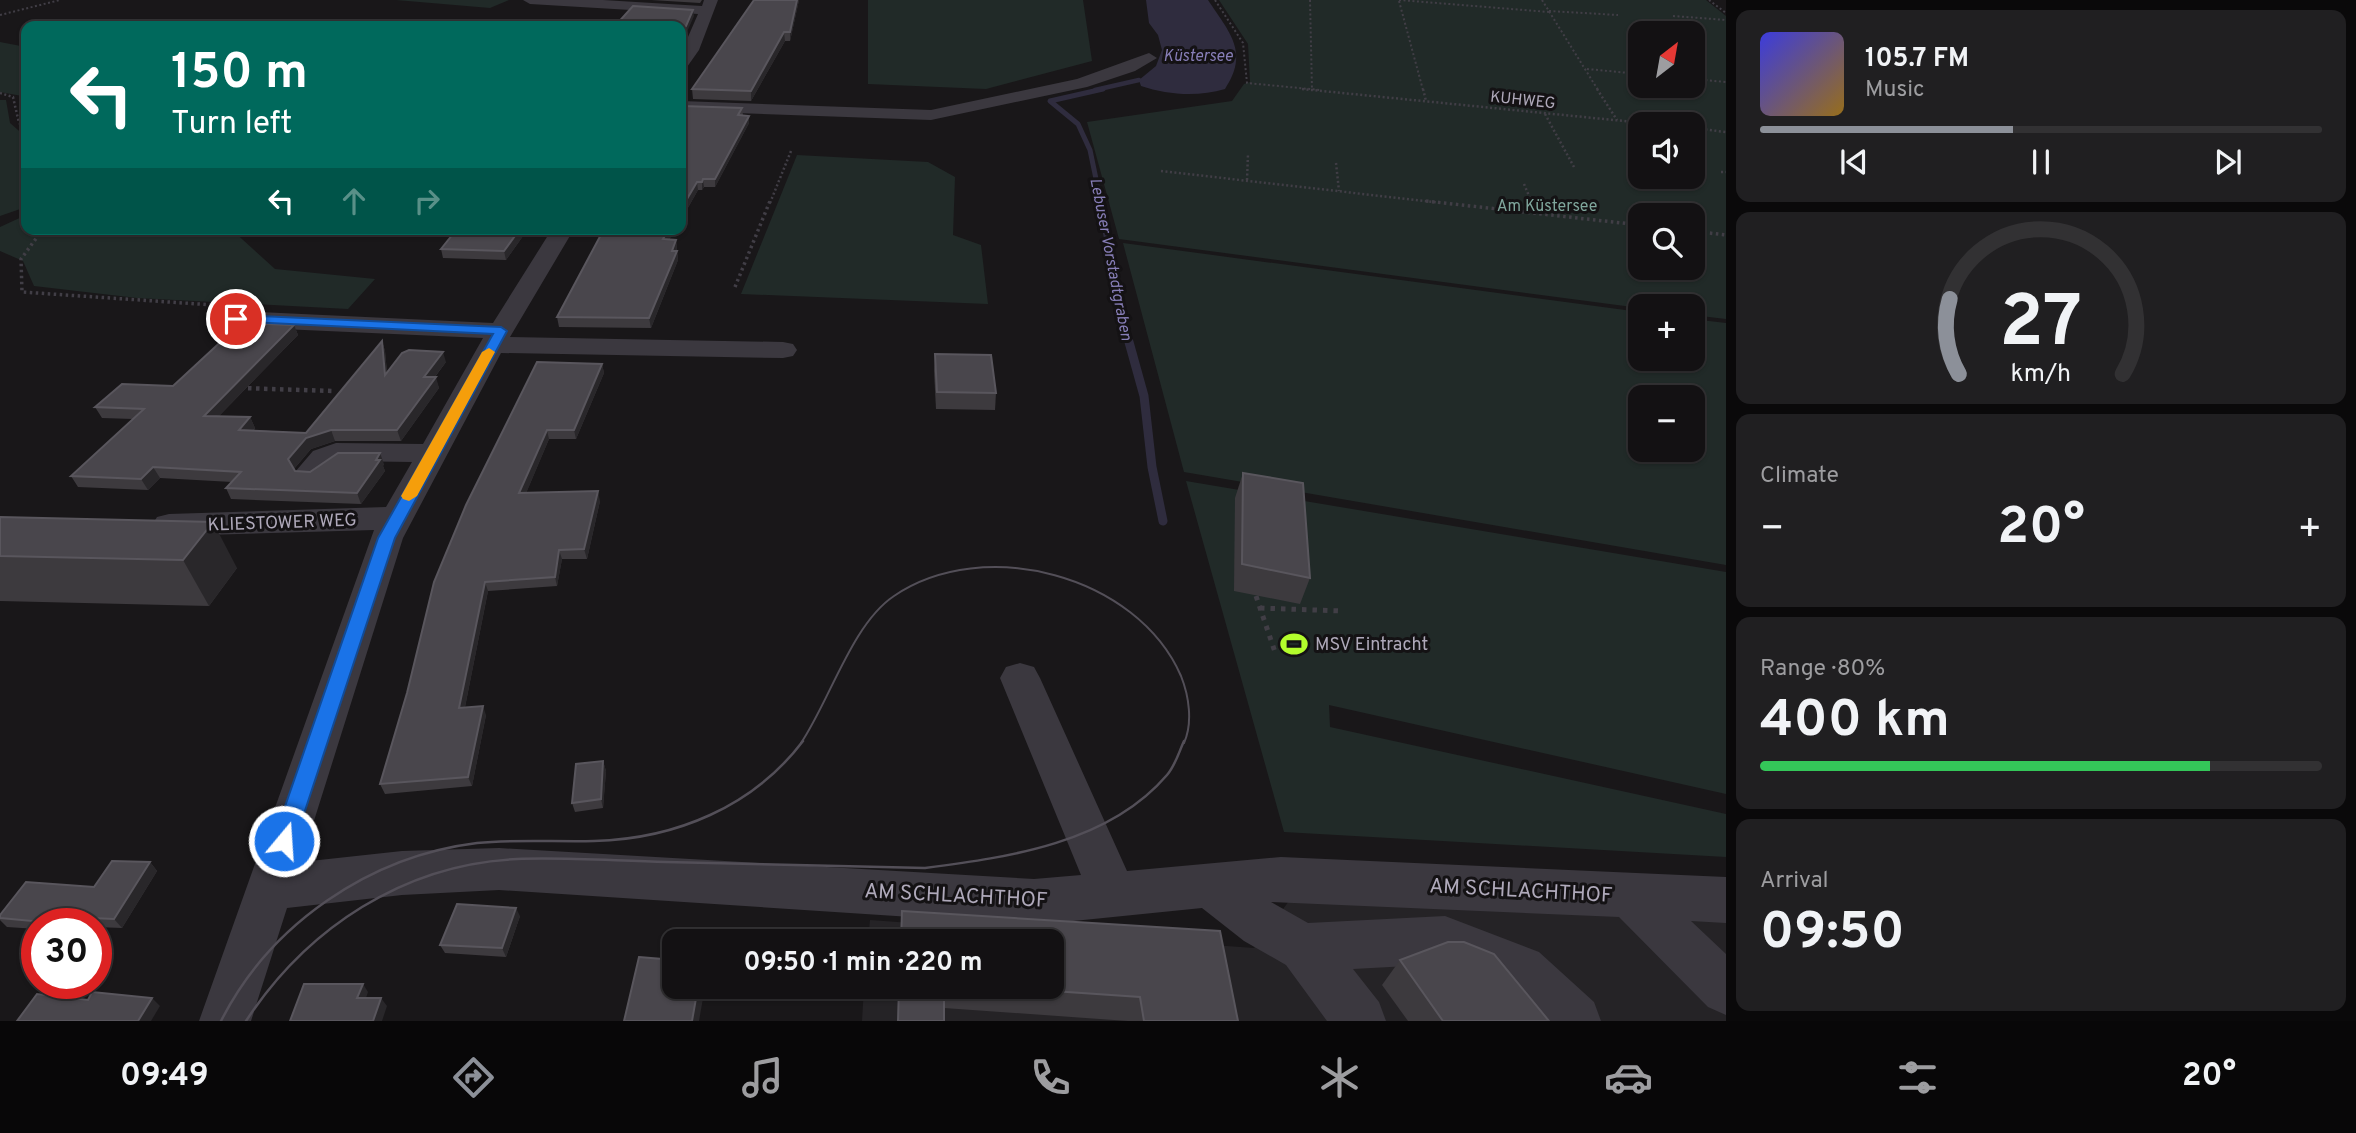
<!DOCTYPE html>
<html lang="en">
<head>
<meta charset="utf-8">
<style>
  body { margin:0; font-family:Overpass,sans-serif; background:#201f21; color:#f1f3f6; height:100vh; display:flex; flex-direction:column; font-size:26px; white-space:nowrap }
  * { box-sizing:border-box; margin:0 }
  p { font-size:23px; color:#9d9da0 }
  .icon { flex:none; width:38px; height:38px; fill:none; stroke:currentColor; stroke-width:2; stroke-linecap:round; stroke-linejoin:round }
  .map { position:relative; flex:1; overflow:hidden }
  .drawer { display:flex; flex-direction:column; gap:10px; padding:10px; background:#0a090a; width:630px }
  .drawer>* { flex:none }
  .guide { position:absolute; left:21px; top:21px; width:665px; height:214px; border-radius:14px; box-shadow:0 2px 5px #0004,0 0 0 2px #323133; background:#00695c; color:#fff; overflow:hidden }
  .needle { width:46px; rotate:31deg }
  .buttons { position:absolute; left:1628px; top:21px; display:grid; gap:14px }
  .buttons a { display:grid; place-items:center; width:77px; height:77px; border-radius:14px; background:#131113; box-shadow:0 2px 5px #0004,0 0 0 2px #323133; font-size:35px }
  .speed { position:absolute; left:21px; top:908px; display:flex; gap:14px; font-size:35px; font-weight:700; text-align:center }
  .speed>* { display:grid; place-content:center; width:91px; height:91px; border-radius:50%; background:#131113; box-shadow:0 2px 5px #0004,0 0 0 2px #323133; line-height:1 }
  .speed .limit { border:10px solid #d22; background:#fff; color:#111 }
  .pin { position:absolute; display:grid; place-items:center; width:60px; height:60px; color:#fff; margin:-30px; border:4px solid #fff; border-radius:50%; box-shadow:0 2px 7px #0007 }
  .me { position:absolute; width:77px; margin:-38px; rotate:18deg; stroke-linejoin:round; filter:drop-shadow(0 0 5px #0008) }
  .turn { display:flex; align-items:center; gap:24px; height:147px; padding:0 35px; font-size:32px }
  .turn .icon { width:91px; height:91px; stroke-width:2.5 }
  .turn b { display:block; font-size:49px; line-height:60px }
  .lanes { display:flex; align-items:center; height:66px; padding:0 35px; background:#0003; justify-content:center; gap:35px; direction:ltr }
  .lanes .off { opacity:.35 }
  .big { font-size:52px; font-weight:700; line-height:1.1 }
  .drawer .tile { flex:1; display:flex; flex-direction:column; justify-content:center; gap:10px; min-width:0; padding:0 24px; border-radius:14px; background:#201f21 }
  .drawer .dial { align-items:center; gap:0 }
  .dial svg { height:182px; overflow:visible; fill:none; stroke:#323133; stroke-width:7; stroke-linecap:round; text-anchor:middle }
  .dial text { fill:#f1f3f6; stroke:none }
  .song { display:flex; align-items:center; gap:21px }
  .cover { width:84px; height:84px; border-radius:10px; background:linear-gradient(135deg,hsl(240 70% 55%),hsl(40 70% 35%)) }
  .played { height:7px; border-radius:4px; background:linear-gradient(90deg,#8c9099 45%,#323133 45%) }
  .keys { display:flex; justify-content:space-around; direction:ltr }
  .heat { display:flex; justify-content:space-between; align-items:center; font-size:38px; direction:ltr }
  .charge { height:10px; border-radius:5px; background:linear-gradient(90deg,#34c759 80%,#323133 0) }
  .trip { position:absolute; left:662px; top:929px; width:402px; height:70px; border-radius:14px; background:#131113; box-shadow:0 2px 5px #0004,0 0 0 2px #323133; font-weight:700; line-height:70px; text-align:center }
  .dock { display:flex; height:112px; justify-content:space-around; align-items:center; background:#080708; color:#9d9da0 }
  .dock .icon { width:49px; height:49px }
  .dock .on { color:#8c9099 }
  .dock b { font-size:32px; color:#f1f3f6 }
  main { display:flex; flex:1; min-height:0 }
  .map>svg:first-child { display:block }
  .built { fill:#252326 }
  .green { fill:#212a28; fill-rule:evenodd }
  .water { fill:#2f2c3e }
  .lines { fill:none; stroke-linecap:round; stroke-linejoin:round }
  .stream-far3 { stroke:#2f2c3e; stroke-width:4.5 }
  .stream-far2 { stroke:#2f2c3e; stroke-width:5 }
  .stream-far1 { stroke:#2f2c3e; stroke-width:7 }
  .stream { stroke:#2f2c3e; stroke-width:9 }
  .path-far4 { stroke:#413e46; stroke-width:2; stroke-dasharray:2 2.5; stroke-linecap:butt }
  .path-far3 { stroke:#413e46; stroke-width:2.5; stroke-dasharray:2 2.5; stroke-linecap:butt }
  .path-far2 { stroke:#413e46; stroke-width:3.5; stroke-dasharray:2.5 3.5; stroke-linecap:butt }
  .path-far1 { stroke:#413e46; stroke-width:4.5; stroke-dasharray:3.5 4.5; stroke-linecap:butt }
  .path { stroke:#413e46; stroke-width:5; stroke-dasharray:4.5 6; stroke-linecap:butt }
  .minor { fill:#3b383f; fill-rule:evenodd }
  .tram-far1 { stroke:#534f58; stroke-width:2 }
  .tram { stroke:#534f58; stroke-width:2.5 }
  .wall { fill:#3d3a3e }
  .shaded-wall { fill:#29272a }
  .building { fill:#49464c; stroke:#59565d; stroke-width:2 }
  .route { fill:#1a73e8; stroke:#114b97; stroke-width:2 }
  .slow { fill:#f59e0b }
  .labels { text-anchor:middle; stroke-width:6; stroke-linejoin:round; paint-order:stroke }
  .far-water-label { font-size:16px; font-style:italic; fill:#877eb7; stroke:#141214 }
  .far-street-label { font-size:16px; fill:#afa9ba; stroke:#141214 }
  .far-park-label { font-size:16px; fill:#7fa69c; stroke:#141214 }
  .street-label { font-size:18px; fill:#afa9ba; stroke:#141214 }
  .poi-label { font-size:18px; fill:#afa9ba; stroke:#141214; text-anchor:start }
  .near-street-label { font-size:21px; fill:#afa9ba; stroke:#141214 }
</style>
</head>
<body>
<main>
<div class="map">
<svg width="1726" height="1021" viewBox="0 0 1726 1021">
  <rect width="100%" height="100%" fill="#191719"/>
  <path class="built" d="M1292,897L1726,922V1021H862L864,987H1052V942L868,941L870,920L1254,948Z"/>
  <g class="green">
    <path d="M396,0H509L490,8Z"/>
    <path d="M868,0H1083L1092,61L986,89L868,84Z"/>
    <path d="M1219,0H1706L1726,16V319L1692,315V306L1640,308L1119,239L1087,122L1232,101L1244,84L1250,82L1248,44ZM1640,33H1692V86H1640ZM1640,124H1692V177H1640ZM1640,215H1692V268H1640Z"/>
    <path d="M0,42L26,47V125L19,114L23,104L22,96L0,92Z"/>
    <path d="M0,100H6L10,123L26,137V207L0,216Z"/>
    <path d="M797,155L928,162L955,177L953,235L981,245L988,304L741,294Z"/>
    <path d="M26,215V229H231L275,269L375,279L348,309L137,298L34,286L23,261L0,251V227Z"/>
    <path d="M1123,243L1640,312V359H1692V319L1726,323V565L1184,472ZM1640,397H1692V450H1640Z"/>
    <path d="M1186,481L1726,572V794L1329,705L1330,727L1726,814V857L1284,832Z"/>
  </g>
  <path class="water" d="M1146,0H1208C1229,32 1250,52 1225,89C1198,97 1168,95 1141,86L1139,80L1156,66L1162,50L1158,35L1149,23Z"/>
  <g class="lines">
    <path class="stream-far3" d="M1095,90L1139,80"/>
    <path class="stream-far2" d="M1101,203L1090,150L1078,124L1050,101L1103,89"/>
    <path class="stream-far1" d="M1100,201L1129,344"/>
    <path class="stream" d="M1129,342L1144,396L1152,467L1163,521"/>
    <g class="path-far4">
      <path d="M1215,0L1243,43L1247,83L1320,90"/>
      <path d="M1310,0L1312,90"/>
      <path d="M1399,0L1549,12"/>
      <path d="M1542,0L1598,90"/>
      <path d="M1709,0L1726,13"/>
      <path d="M1399,1L1423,90"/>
      <path d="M1549,11L1618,15"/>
      <path d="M0,15L60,0"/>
      <path d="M1673,16L1726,20"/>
      <path d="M1587,69L1640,74"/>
      <path d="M1692,79L1726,82"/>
    </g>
    <g class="path-far3">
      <path d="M1302,89L1654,124"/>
      <path d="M1423,89L1426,101"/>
      <path d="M1597,89L1617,120"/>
      <path d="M0,93L13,97L19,123L26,129"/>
      <path d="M1545,114L1574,167"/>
      <path d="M1692,128L1726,132"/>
      <path d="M1336,163L1339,191"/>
      <path d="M1161,171L1442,203"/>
      <path d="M1721,172H1726"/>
      <path d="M1247,180L1248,154"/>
      <path d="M1524,184L1532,203"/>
      <path d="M770,203L791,151"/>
    </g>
    <g class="path-far2">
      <path d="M1426,201L1640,225"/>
      <path d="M1532,201L1537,213"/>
      <path d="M43,229L21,259L22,292L213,305"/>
      <path d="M1692,231L1726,235"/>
      <path d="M735,287L770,201"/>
    </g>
    <path class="path-far1" d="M240,388L334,391"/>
    <g class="path">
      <path d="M1256,596L1276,655"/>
      <path d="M1260,608L1343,611"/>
    </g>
    <g class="minor">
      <path d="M523,0H603L702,6L704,0H718L699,50L687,67L681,69V53L698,14L530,4Z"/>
      <path d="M1149,53L1157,58L1135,71L1087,87L931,120L681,111V101L931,110L1077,79Z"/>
      <path d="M552,229H574L510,337L783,342L793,344L797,350L793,356L783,358L501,353L403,538L301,862L402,851L499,848L1034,879L1081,875L1000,678L1006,667L1020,663L1034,667L1040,678L1127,871L1281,857L1726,877V923L1691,921L1726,954V1015L1708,1007L1619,917L1271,902L1308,923L1445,916L1539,952L1594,1002L1601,1021H1537L1503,988L1445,964L1353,969L1379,1002L1386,1021H1327L1286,965L1244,941L1202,908L1034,925L499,890L402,895L287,908L251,1021H199L374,530L169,536L157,533L152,525L157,517L169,514L386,507L412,462L342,461C323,471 326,485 300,479L295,472L313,451L336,443L423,444L483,338L236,327L227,324L223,319L227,314L236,311L493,323Z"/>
    </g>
    <path class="tram-far1" d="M801,743C830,700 852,624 894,596C984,535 1137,575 1181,676C1189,696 1193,723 1184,743"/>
    <g class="tram">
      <path d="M221,1021C270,924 370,856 477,843C516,839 555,842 594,841C675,839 753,807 803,741"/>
      <path d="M246,1021C307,928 404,864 517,859C566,857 616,861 666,862C752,864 839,866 925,868C1010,857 1109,843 1167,775C1175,766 1179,752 1184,741"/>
    </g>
  </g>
  <g class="wall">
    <path d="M651,0H702L700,3Z"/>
    <path d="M754,0H799L790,41H785L751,101L693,99L692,89Z"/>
    <path d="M681,108H742L743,115L749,116V123L715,187H704L702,190H698L681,220Z"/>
    <path d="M528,229L506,260L443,258L441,249Z"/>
    <path d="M604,229H675L669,240H676L678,260L651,328L559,327L557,317Z"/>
    <path d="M294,325L298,335L219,416L250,417L255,428L254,430L306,433L382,341L385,351L387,372L446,362L435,377L439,388L401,441H335L311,449L294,469L295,471L310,472L384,464L383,466L385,471L361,504L231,499L226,488L232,482L160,478L148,490L78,487L71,476L133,419L102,418L95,407L173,386Z"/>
    <path d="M935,354L996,393L995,410L936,409L934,371Z"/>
    <path d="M537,362L602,364L604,373L576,439H549L526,493L600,501L587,559H562L557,586L488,591L465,707L486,715L472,786L385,794L380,784Z"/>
    <path d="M1243,473L1310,578L1300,604L1234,591L1235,498Z"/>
    <path d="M0,517L237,568L209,606L0,601Z"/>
    <path d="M603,761L606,771L603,808L575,812L572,803Z"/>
    <path d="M150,862L157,871L122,928L96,927V924H37V929L7,927L0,920V915L94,887Z"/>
    <path d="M902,911L1238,1021H1128L944,1008L899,987H1052Z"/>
    <path d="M520,916L506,957L445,953L440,945Z"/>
    <path d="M1400,960L1549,1021H1408L1382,985Z"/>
  </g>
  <g class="shaded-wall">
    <path d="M797,0H799L790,41V32Z"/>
    <path d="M693,10L694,16L687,32L681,41V33Z"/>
    <path d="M784,32L785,41L751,101V91Z"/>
    <path d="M749,116V123L715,187V179Z"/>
    <path d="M703,179L704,187L702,190V182Z"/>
    <path d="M697,182L698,190L681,220V209Z"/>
    <path d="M520,229H528L506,260L504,251Z"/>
    <path d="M669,229H675L664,248L663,239Z"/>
    <path d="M676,240L677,249L673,260L672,251Z"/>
    <path d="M677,251L678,260L651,328L649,318Z"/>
    <path d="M294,325L298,335L209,426L204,416Z"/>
    <path d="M382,341L385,351L388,386L385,375Z"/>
    <path d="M443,352L446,362L427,387L424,377Z"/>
    <path d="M602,364L604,373L576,439L574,430Z"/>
    <path d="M436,377L439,388L401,441L397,430Z"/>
    <path d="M250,417L255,428L244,440L239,430Z"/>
    <path d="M331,430L335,441L311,449L293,470L288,459L306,438Z"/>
    <path d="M547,430L549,439L522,503L519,493Z"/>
    <path d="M380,453L384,464L383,466L385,471L361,504L357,493Z"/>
    <path d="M153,467L160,478L148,490L141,479Z"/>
    <path d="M598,491L600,501L587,559L584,549Z"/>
    <path d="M213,522L237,568L209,606L183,560Z"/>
    <path d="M559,550L562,559L557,586L555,577Z"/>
    <path d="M485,582L488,591L463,717L459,708Z"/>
    <path d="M483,706L486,715L472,786L468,777Z"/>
    <path d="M603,761L606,771L603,808L601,799Z"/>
    <path d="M150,862L157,871L122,928L114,919Z"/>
    <path d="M516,908L520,916L506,957L502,948Z"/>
    <path d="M47,916L54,924H46L43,922Z"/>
    <path d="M363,984L368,992L363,1007L357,998Z"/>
    <path d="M698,987H705L699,1021H692Z"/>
    <path d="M152,998L160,1006L151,1021H138Z"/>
    <path d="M381,998L387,1006L382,1021H373Z"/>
  </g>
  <g class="building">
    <path d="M754,0H797L790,32H784L751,91L692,89Z"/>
    <path d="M633,6L693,10L686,26L681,33V26H615Z"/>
    <path d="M682,106L742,108L738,115L749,116L715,179H703L702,182H697L681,209V108Z"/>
    <path d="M457,229H520L504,251L441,249Z"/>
    <path d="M604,229H669L663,239L676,240L672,251H677L649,318L557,317Z"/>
    <path d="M241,323L294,325L204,416L250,417L239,430L306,433L382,341L385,375L402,353L409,350L443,352L424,377H436L397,430H331L306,438L288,459L295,471L310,472L338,453H380L376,460H380L357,493L226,488L241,472L153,467L141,479L71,476L144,409L95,407L122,384L173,386Z"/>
    <path d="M935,354L991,355L996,393L937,392Z"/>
    <path d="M537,362L602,364L574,430H547L519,493L598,491L584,549L559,550L555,577L485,582L459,708L483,706L468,777L380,784L407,693L434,582L466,505Z"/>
    <path d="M1243,473L1303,483L1310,578L1242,564Z"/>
    <path d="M0,517L213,522L183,560L0,556Z"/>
    <path d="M603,761L601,799L572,803L576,764Z"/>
    <path d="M112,861L150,862L114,919L47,916L43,922L0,918V915L26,882L94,887Z"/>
    <path d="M457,904L516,908L502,948L440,945Z"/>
    <path d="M902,911L1220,931L1238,1021H1144L1140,997L993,987H1052V942H901Z"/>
    <path d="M1448,942H1464L1494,954L1549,1021H1443L1400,960Z"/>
    <path d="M639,957L674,960V987H698L692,1021H624Z"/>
    <path d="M304,984H363L357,998H381L373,1021H290Z"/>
    <path d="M899,987H944V1021H898Z"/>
    <path d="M92,992L152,998L138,1021H17L37,994L88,1000Z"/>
  </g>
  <path class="route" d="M236,315L501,327L507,331L395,538L295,841L292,848L284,851L277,848L273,841L378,538L493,334L231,321V316Z"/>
  <path class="slow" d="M489,348L495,352L417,496L409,501L403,499L401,496L482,352Z"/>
  <defs>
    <symbol id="stadium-bare" viewBox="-9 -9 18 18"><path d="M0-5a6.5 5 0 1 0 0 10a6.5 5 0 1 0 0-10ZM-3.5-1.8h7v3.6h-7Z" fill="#b3fc2c" stroke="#141214" stroke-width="2.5" paint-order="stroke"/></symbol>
  </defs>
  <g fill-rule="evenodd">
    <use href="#stadium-bare" x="1275" y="625" width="38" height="38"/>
  </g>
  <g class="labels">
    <g class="far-water-label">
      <text x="1198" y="61">Küstersee</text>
      <text transform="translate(1112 259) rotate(79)" y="6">Lebuser Vorstadtgraben</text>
    </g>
    <g class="far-street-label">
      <text transform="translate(1523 99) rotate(6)" y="6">KUHWEG</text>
    </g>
    <g class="far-park-label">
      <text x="1547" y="211">Am Küstersee</text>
    </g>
    <g class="street-label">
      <text transform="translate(282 522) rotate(-2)" y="6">KLIESTOWER WEG</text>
    </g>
    <g class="poi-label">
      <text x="1315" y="650">MSV Eintracht</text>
    </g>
    <g class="near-street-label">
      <text transform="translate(1521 890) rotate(3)" y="7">AM SCHLACHTHOF</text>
      <text transform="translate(956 895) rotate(3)" y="7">AM SCHLACHTHOF</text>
    </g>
  </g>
</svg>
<div class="buttons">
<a><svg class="needle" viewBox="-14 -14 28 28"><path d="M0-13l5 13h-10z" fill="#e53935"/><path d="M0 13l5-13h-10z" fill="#9d9da0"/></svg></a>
<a><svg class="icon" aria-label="sound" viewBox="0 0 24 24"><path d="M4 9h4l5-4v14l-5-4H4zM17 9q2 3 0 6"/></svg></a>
<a><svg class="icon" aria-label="search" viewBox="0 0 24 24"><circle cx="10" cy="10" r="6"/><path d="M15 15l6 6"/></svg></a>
<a>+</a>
<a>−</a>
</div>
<div class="speed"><div class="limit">30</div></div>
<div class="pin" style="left:236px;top:319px;background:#d93025"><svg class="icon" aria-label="arrive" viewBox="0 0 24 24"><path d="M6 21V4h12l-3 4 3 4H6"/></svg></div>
<svg class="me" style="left:284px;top:841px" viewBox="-20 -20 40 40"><circle r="17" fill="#1a73e8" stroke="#fff" stroke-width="3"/><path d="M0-11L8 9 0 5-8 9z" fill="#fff"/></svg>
<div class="trip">09:50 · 1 min · 220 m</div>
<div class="guide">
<div class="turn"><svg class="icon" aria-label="left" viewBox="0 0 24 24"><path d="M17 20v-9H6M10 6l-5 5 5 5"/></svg><div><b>150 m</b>Turn left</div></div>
<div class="lanes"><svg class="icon" aria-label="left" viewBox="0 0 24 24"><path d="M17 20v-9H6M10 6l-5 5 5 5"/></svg><svg class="icon off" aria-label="ahead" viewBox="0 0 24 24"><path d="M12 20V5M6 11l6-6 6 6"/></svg><svg class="icon off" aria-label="right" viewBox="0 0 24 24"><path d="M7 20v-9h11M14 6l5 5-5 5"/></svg></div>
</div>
</div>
<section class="drawer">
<div class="tile">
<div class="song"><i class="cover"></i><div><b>105.7 FM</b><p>Music</p></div></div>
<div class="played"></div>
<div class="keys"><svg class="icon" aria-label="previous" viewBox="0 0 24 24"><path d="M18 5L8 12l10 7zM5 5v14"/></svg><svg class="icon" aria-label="pause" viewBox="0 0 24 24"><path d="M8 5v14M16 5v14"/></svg><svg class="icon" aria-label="next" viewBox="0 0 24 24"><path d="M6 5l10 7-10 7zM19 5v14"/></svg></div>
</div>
<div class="tile dial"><svg viewBox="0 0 100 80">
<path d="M14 69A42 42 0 1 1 86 69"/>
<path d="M14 69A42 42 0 0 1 10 36" stroke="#8c9099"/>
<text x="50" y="56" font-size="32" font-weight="700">27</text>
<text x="50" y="72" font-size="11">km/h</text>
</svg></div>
<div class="tile"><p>Climate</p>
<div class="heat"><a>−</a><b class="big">20°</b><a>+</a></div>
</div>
<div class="tile"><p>Range · 80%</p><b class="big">400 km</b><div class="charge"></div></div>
<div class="tile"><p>Arrival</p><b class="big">09:50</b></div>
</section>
</main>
<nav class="dock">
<b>09:49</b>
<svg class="icon on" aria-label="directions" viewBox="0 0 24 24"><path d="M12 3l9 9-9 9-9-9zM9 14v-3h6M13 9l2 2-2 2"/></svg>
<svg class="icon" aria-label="music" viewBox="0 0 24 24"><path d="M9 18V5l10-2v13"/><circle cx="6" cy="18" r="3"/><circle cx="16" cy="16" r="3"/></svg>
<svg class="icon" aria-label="phone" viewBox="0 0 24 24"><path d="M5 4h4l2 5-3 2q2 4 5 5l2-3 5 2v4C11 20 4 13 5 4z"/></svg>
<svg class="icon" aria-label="climate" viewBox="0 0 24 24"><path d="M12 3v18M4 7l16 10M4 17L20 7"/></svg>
<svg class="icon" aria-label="car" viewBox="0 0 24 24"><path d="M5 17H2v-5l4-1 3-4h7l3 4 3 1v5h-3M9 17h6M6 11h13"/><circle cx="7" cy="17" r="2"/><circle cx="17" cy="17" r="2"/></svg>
<svg class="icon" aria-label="filters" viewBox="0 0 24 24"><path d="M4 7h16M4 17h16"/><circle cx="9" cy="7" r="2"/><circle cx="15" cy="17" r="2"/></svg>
<b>20°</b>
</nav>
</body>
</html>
